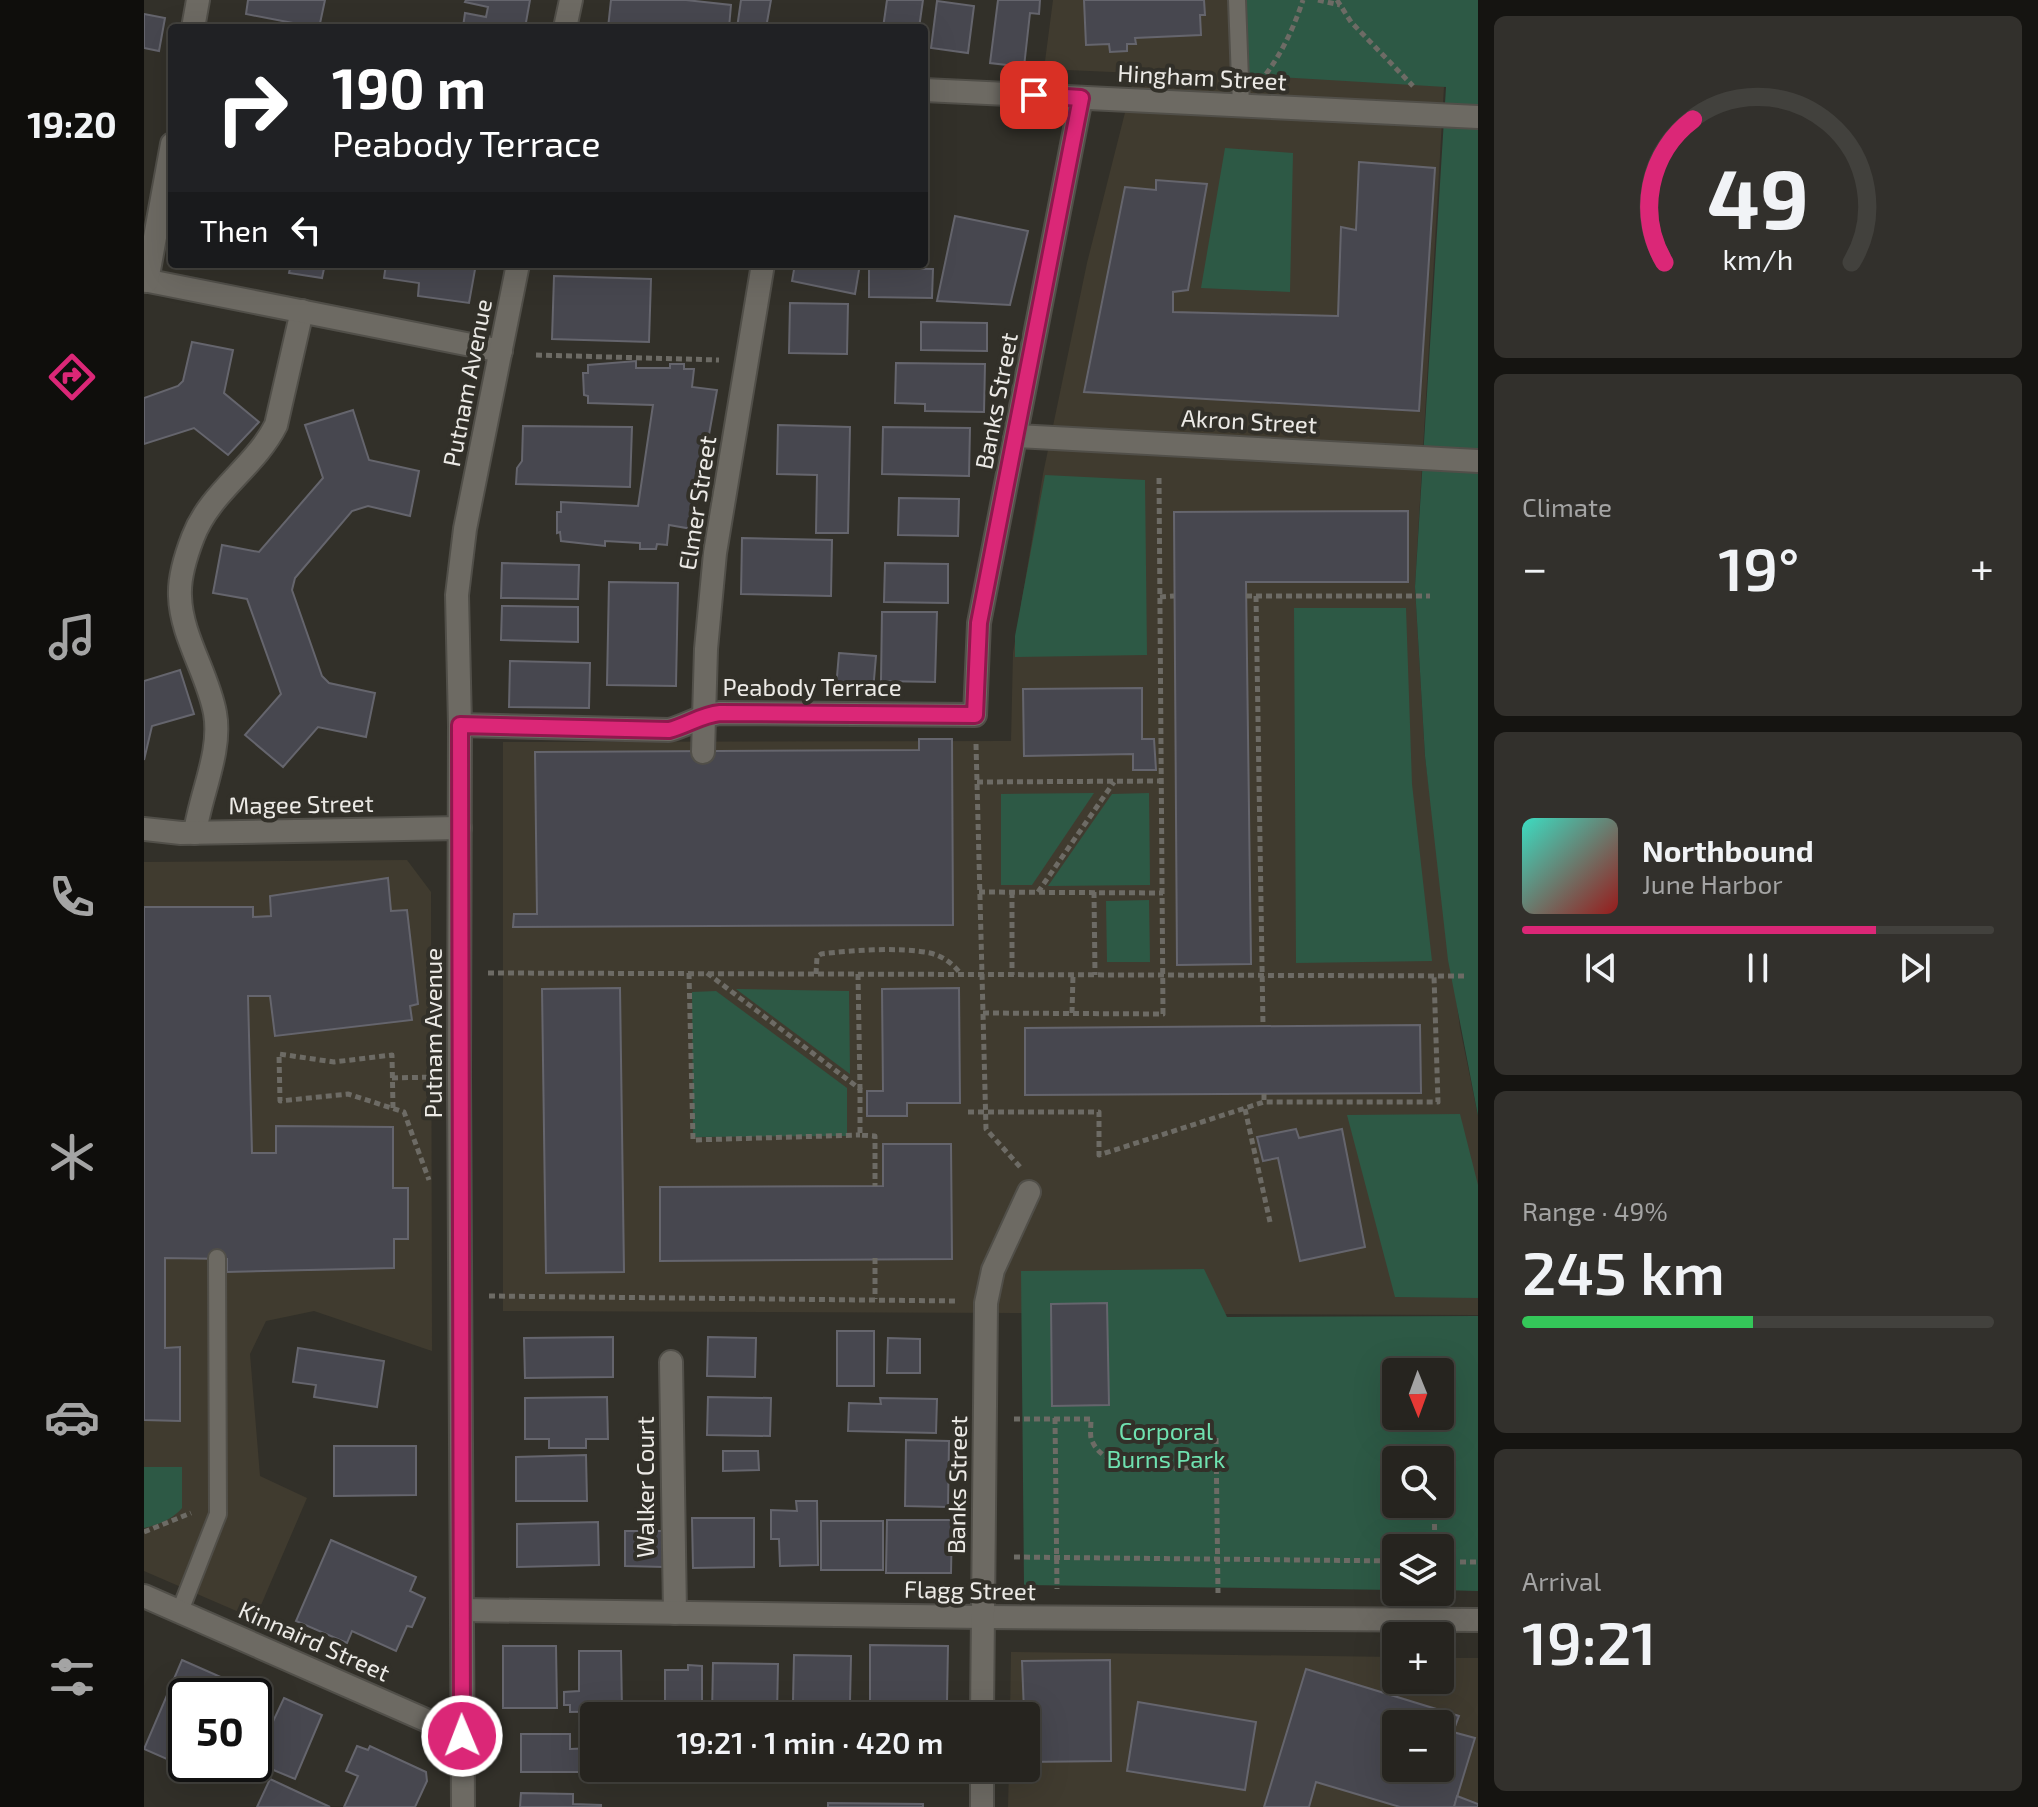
<!DOCTYPE html>
<html lang="en">
<head>
<meta charset="utf-8">
<style>
  body { margin:0; font-family:"Exo 2",sans-serif; background:#32302c; color:#f1f3f6; height:100vh; display:flex; flex-direction:column; font-size:30px; white-space:nowrap }
  * { box-sizing:border-box; margin:0 }
  p { font-size:26px; color:#a4a4a4 }
  .icon { flex:none; width:44px; height:44px; fill:none; stroke:currentColor; stroke-width:2; stroke-linecap:round; stroke-linejoin:round }
  .map { position:relative; flex:1; overflow:hidden }
  .drawer { display:flex; flex-direction:column; gap:16px; padding:16px; background:#151411; width:560px }
  .drawer>* { flex:none }
  .top-card { position:absolute; left:24px; top:24px; width:760px; height:244px; border-radius:8px; box-shadow:0 8px 32px #0002,0 0 0 2px #42413d; background:#202124; color:#fff; overflow:hidden }
  .needle { width:52px; rotate:179deg }
  .fabs { position:absolute; left:1238px; top:1358px; display:grid; gap:16px }
  .fabs a { display:grid; place-items:center; width:72px; height:72px; border-radius:8px; background:#26241f; box-shadow:0 8px 32px #0002,0 0 0 2px #42413d; font-size:40px }
  .speed { position:absolute; left:24px; top:1678px; display:flex; gap:16px; font-size:40px; font-weight:700; text-align:center }
  .speed>* { display:grid; place-content:center; width:104px; height:104px; border-radius:50%; background:#26241f; box-shadow:0 8px 32px #0002,0 0 0 2px #42413d; line-height:1 }
  .speed .limit { border:4px solid #111; border-radius:12px; background:#fff; color:#111 }
  .pin { position:absolute; display:grid; place-items:center; width:68px; height:68px; color:#fff; margin:-34px; border-radius:16px; box-shadow:0 4px 12px #0006 }
  .me { position:absolute; width:88px; margin:-44px; rotate:359deg; stroke-linejoin:round; filter:drop-shadow(0 0 6px #0008) }
  .turn { display:flex; align-items:center; gap:28px; height:168px; padding:0 32px; font-size:36px }
  .turn .icon { width:104px; height:104px; stroke-width:2.5 }
  .turn b { display:block; font-size:56px; line-height:68px }
  .then { display:flex; align-items:center; height:76px; padding:0 32px; background:#0003; gap:16px; font-size:30px }
  .big { font-size:60px; font-weight:600; line-height:1.1 }
  .drawer .widget { flex:1; display:flex; flex-direction:column; justify-content:center; gap:12px; min-width:0; padding:0 28px; border-radius:12px; background:#32302c }
  .drawer .dial { align-items:center; gap:0 }
  .dial svg { height:208px; overflow:visible; fill:none; stroke:#42413d; stroke-width:7; stroke-linecap:round; text-anchor:middle }
  .dial text { fill:#f1f3f6; stroke:none }
  .song { display:flex; align-items:center; gap:24px }
  .cover { width:96px; height:96px; border-radius:12px; background:linear-gradient(135deg,hsl(170 70% 55%),hsl(0 70% 35%)) }
  .played { height:8px; border-radius:4px; background:linear-gradient(90deg,#db2777 75%,#42413d 75%) }
  .keys { display:flex; justify-content:space-around; direction:ltr }
  .heat { display:flex; justify-content:space-between; align-items:center; font-size:44px; direction:ltr }
  .charge { height:12px; border-radius:6px; background:linear-gradient(90deg,#34c759 49%,#42413d 0) }
  .trip { position:absolute; left:436px; top:1702px; width:460px; height:80px; border-radius:8px; background:#26241f; box-shadow:0 8px 32px #0002,0 0 0 2px #42413d; font-weight:600; line-height:80px; text-align:center }
  main { display:flex; flex:1; min-height:0 }
  .dock { display:flex; flex-direction:column; width:144px; justify-content:space-around; align-items:center; background:#0f0e0c; color:#a4a4a4 }
  .dock .icon { width:56px; height:56px }
  .dock .on { color:#db2777 }
  .dock b { font-size:36px; color:#f1f3f6 }
  .map>svg:first-child { display:block }
  .built { fill:#403b2f; fill-rule:evenodd }
  .green { fill:#2d5945; fill-rule:evenodd }
  .building { fill:#47474f; stroke:#65656d; stroke-width:2; fill-rule:evenodd }
  .lines { fill:none; stroke-linecap:round; stroke-linejoin:round }
  .service-casing { stroke:#514f49; stroke-width:20 }
  .pedestrian-casing { stroke:#514f49; stroke-width:26 }
  .minor-casing { stroke:#514f49; stroke-width:26 }
  .secondary-casing { stroke:#514f49; stroke-width:26 }
  .path { stroke:#6d6b65; stroke-width:5; stroke-dasharray:6 4; stroke-linecap:butt }
  .service { stroke:#6d6a63; stroke-width:16 }
  .pedestrian { stroke:#6d6a63; stroke-width:22 }
  .minor { stroke:#6d6a63; stroke-width:22 }
  .secondary { stroke:#6d6a63; stroke-width:22 }
  .route-casing { stroke:#8e194d; stroke-width:20 }
  .route { stroke:#db2777; stroke-width:14 }
  .labels { text-anchor:middle; stroke-width:8; stroke-linejoin:round; paint-order:stroke }
  .street-label { font-size:24px; fill:#eceae6; stroke:#323029 }
  .park-label { font-size:24px; fill:#6fe1b0; stroke:#323029 }
</style>
</head>
<body>
<main>
<nav class="dock">
<b>19:20</b>
<svg class="icon on" aria-label="directions" viewBox="0 0 24 24"><path d="M12 3l9 9-9 9-9-9zM9 14v-3h6M13 9l2 2-2 2"/></svg>
<svg class="icon" aria-label="music" viewBox="0 0 24 24"><path d="M9 18V5l10-2v13"/><circle cx="6" cy="18" r="3"/><circle cx="16" cy="16" r="3"/></svg>
<svg class="icon" aria-label="phone" viewBox="0 0 24 24"><path d="M5 4h4l2 5-3 2q2 4 5 5l2-3 5 2v4C11 20 4 13 5 4z"/></svg>
<svg class="icon" aria-label="climate" viewBox="0 0 24 24"><path d="M12 3v18M4 7l16 10M4 17L20 7"/></svg>
<svg class="icon" aria-label="car" viewBox="0 0 24 24"><path d="M5 17H2v-5l4-1 3-4h7l3 4 3 1v5h-3M9 17h6M6 11h13"/><circle cx="7" cy="17" r="2"/><circle cx="17" cy="17" r="2"/></svg>
<svg class="icon" aria-label="filters" viewBox="0 0 24 24"><path d="M4 7h16M4 17h16"/><circle cx="9" cy="7" r="2"/><circle cx="15" cy="17" r="2"/></svg>
</nav>
<div class="map">
<svg width="1334" height="1807" viewBox="0 0 1334 1807">
  <rect width="100%" height="100%" fill="#323029"/>
  <g class="built">
    <path d="M909,0H1305L1271,587L1281,756L1316,1028L1334,1116V1315L359,1311V742L867,741L869,653L899,474L943,263L991,73L900,69Z"/>
    <path d="M263,860L287,892L288,1351L170,1311L122,1321L106,1354L116,1476L163,1498L111,1619L0,1571V862Z"/>
    <path d="M867,1652L1252,1657V1680H1296V1658H1334V1807H864L865,1768H882V1716H866ZM1252,1724H1296V1768H1252Z"/>
  </g>
  <g class="green">
    <path d="M1099,0H1334V1116L1304,960L1281,756L1271,587L1302,87L1101,75Z"/>
    <path d="M1081,148L1149,153L1146,292L1057,288Z"/>
    <path d="M901,475L1001,480L1003,655L871,657V636Z"/>
    <path d="M1262,608L1268,784L1288,961L1152,963L1150,608Z"/>
    <path d="M950,793L888,885H857V794Z"/>
    <path d="M1005,793L1006,885L904,886L968,794Z"/>
    <path d="M1005,900L1006,962H963L962,901Z"/>
    <path d="M592,989L705,991L706,1074Z"/>
    <path d="M572,991L703,1088V1136L549,1137L548,992Z"/>
    <path d="M1316,1114L1334,1185V1298L1251,1297L1203,1115Z"/>
    <path d="M1060,1269L1083,1317L1334,1316V1591L1296,1590V1548H1252V1590L880,1585L877,1271ZM1252,1372H1296V1416H1252ZM1252,1460H1296V1504H1252Z"/>
    <path d="M0,1467H38V1508C29,1519 14,1525 0,1528Z"/>
  </g>
  <g class="building">
    <path d="M104,0H181L175,28L102,14Z"/>
    <path d="M322,0H386L381,28H304L305,24L319,27L321,13L342,17L344,7L321,2Z"/>
    <path d="M467,0H542L587,5L585,28H464Z"/>
    <path d="M597,0H627L622,28H593Z"/>
    <path d="M743,0H779L775,28H739Z"/>
    <path d="M854,0H896L895,14L886,13L880,67L846,63Z"/>
    <path d="M940,0H1060L1061,15H1056L1057,35L991,38L992,44H983V51L966,52L965,44L942,45Z"/>
    <path d="M793,1L830,6L824,53L787,48Z"/>
    <path d="M0,14L21,18L15,51L0,48Z"/>
    <path d="M1215,162L1291,168L1275,411L940,392L981,187L1012,190V180L1063,184L1044,290L1029,292V312L1194,316L1197,227L1212,230Z"/>
    <path d="M811,216L884,231L866,305L793,301Z"/>
    <path d="M147,264H181L178,278L145,273Z"/>
    <path d="M242,264H332L325,303L274,296L275,283L240,278Z"/>
    <path d="M651,264H716L711,294L648,281Z"/>
    <path d="M725,268L789,269L788,298L725,297Z"/>
    <path d="M410,276L507,279L505,342L408,339Z"/>
    <path d="M646,303L704,304L703,354L645,353Z"/>
    <path d="M777,322L843,323V351L777,350Z"/>
    <path d="M48,342L89,350L80,393L115,422L84,455L50,428L0,444V398L34,386L39,381Z"/>
    <path d="M492,361V368H526V364H540V369H550L548,387L573,390L548,529L525,525L523,545L513,544L512,549H496V543L461,541V546L417,541L416,532L413,533V512H417V502L494,506L509,405L444,403V396L440,395L439,373H444V365Z"/>
    <path d="M752,363L841,364L840,412L781,411V404L751,403Z"/>
    <path d="M209,410L225,460L275,471L266,516L224,506L208,511L151,578L148,590L178,676L185,683L231,693L222,737L174,727L139,767L101,735L137,694L103,599L69,593L78,545L115,552L179,478L161,425Z"/>
    <path d="M634,425L706,427L704,533H672L673,475L633,474Z"/>
    <path d="M379,426L488,427L486,487L372,484L373,468L378,461Z"/>
    <path d="M739,427L826,428L825,476L738,474Z"/>
    <path d="M755,498L815,499L814,536L754,535Z"/>
    <path d="M1264,511V582H1102L1107,964L1033,965L1030,512Z"/>
    <path d="M598,538L688,540L687,596L597,594Z"/>
    <path d="M358,563L435,565L434,599L357,598Z"/>
    <path d="M741,563L804,564V603L740,602Z"/>
    <path d="M465,582L534,583L532,686L463,685Z"/>
    <path d="M358,606L434,607V642L357,640Z"/>
    <path d="M738,612H793L791,682L737,681Z"/>
    <path d="M695,653L732,656L729,691L692,688Z"/>
    <path d="M366,661L446,663L445,708L365,707Z"/>
    <path d="M36,670L50,714L8,726L0,760V681Z"/>
    <path d="M998,688V739H1010L1012,770H989V754L880,756L879,689Z"/>
    <path d="M775,739H808L809,925L369,927L370,914H393L391,752L775,750Z"/>
    <path d="M244,878L247,911L263,910L274,1004L266,1006L268,1020L131,1036L126,996H104L108,1153H132V1126L249,1127V1188H264V1239H250V1268L83,1272V1259L21,1258V1348L36,1347V1421L0,1420V907H109V917L127,916L126,896Z"/>
    <path d="M476,988L480,1272L402,1273L398,989Z"/>
    <path d="M815,988L816,1103H763V1116H723V1091H739L738,989Z"/>
    <path d="M1276,1025L1277,1093L881,1095V1028Z"/>
    <path d="M1152,1129L1155,1138L1198,1129L1221,1247L1156,1261L1134,1158L1119,1161L1113,1137Z"/>
    <path d="M739,1144H807L808,1259L516,1261V1187L739,1186Z"/>
    <path d="M963,1303L965,1405L908,1406L907,1304Z"/>
    <rect x="693" y="1331" width="37" height="55"/>
    <path d="M469,1337V1377L381,1378L380,1338Z"/>
    <path d="M564,1337L612,1338L611,1377L563,1376Z"/>
    <path d="M744,1338L776,1339V1373H743Z"/>
    <path d="M154,1348L240,1361L233,1407L170,1397L172,1385L149,1382Z"/>
    <path d="M463,1397L464,1439H442V1448H405V1439H381V1398Z"/>
    <path d="M564,1397L627,1398L626,1436L563,1435Z"/>
    <path d="M736,1398L793,1399L792,1433L704,1431L705,1403L737,1404Z"/>
    <path d="M762,1440L805,1441L804,1507L761,1506Z"/>
    <path d="M190,1446H272V1495L190,1496Z"/>
    <path d="M579,1451H614L615,1470L579,1471Z"/>
    <path d="M442,1455L443,1501H372V1457Z"/>
    <path d="M652,1501H673L674,1565L636,1566L635,1539H627V1510L653,1511Z"/>
    <path d="M548,1518H610V1567L549,1568Z"/>
    <path d="M743,1520H808L807,1573H742Z"/>
    <rect x="677" y="1521" width="62" height="49"/>
    <path d="M454,1522L455,1565L373,1567V1524Z"/>
    <path d="M481,1531H520V1567L481,1566Z"/>
    <path d="M187,1540L272,1577L266,1591L281,1598L268,1627L263,1626L252,1651L208,1631L203,1643L152,1621Z"/>
    <path d="M726,1645L804,1646L803,1703L726,1701Z"/>
    <path d="M359,1646H412L413,1708H359Z"/>
    <path d="M435,1651H477L478,1711L426,1712V1705H420V1692L435,1691Z"/>
    <path d="M650,1655L707,1656L706,1702L649,1701Z"/>
    <path d="M38,1660L79,1678L71,1696H42L41,1767L0,1749Z"/>
    <path d="M966,1660L967,1761L882,1762L878,1661Z"/>
    <path d="M569,1663L634,1664L633,1715L568,1714Z"/>
    <path d="M544,1665L558,1666V1716H521V1670H544Z"/>
    <path d="M1162,1669L1315,1716L1309,1732L1331,1738L1310,1807H1256L1172,1782L1165,1807H1120ZM1252,1724H1296V1768H1252Z"/>
    <path d="M82,1682L122,1700L110,1729V1696H76Z"/>
    <path d="M140,1698L178,1715L151,1779L110,1762Z"/>
    <path d="M994,1702L1112,1722L1101,1790L983,1771Z"/>
    <path d="M377,1734H426V1749L449,1748V1772H377Z"/>
    <path d="M213,1746L224,1750L226,1746L282,1772L283,1781L271,1807H200L214,1776L202,1771Z"/>
    <rect x="517" y="1768" width="44" height="4"/>
    <rect x="729" y="1768" width="70" height="8"/>
    <path d="M126,1779L186,1807H113Z"/>
    <path d="M377,1793L429,1794V1804L457,1805V1807H376Z"/>
    <path d="M1313,1796L1334,1804V1807H1310Z"/>
    <path d="M684,1803L779,1804V1807H684Z"/>
  </g>
  <g class="lines">
    <defs>
      <g id="service">
        <path d="M1093,0L1097,106"/>
        <path d="M36,1611L74,1514L73,1258"/>
      </g>
      <path id="pedestrian" d="M51,833C56,795 78,752 71,713C64,674 37,636 36,596C35,577 42,555 49,537C66,492 111,467 132,425L158,311"/>
      <g id="minor">
        <path d="M49,28L54,0"/>
        <path d="M780,90L1334,117"/>
        <path d="M0,280L357,351"/>
        <path d="M3,281L28,144"/>
        <path d="M873,436L1334,461"/>
        <path d="M316,725L525,730C544,725 557,715 576,713L831,715L835,623L937,98"/>
        <path d="M559,752L562,649L571,553L619,264"/>
        <path d="M0,829L37,833L316,828"/>
        <path d="M527,1362L531,1613"/>
        <path d="M0,1596L318,1736"/>
        <path d="M318,1610L839,1617L1334,1620"/>
        <path d="M838,1716L842,1303L849,1270L885,1192"/>
        <path d="M838,1807V1768"/>
      </g>
      <g id="secondary">
        <path d="M421,28L427,0"/>
        <path d="M319,1807L315,1077L316,725L313,595L321,529L374,264"/>
      </g>
    </defs>
    <use href="#service" class="service-casing"/>
    <use href="#pedestrian" class="pedestrian-casing"/>
    <use href="#minor" class="minor-casing"/>
    <use href="#secondary" class="secondary-casing"/>
    <g class="path">
      <path d="M1174,0L1196,5"/>
      <path d="M1193,0L1207,22L1269,86"/>
      <path d="M1122,74C1139,51 1150,27 1159,0"/>
      <path d="M392,355L575,360"/>
      <path d="M1102,596H1286"/>
      <path d="M1112,596L1119,1026"/>
      <path d="M1016,597L1030,596"/>
      <path d="M832,744L842,1129L877,1168"/>
      <path d="M833,782L1018,781"/>
      <path d="M835,892L1019,893"/>
      <path d="M868,892V975"/>
      <path d="M894,892L970,782"/>
      <path d="M950,892L951,975"/>
      <path d="M344,973L1323,976"/>
      <path d="M545,973L549,1140L716,1135"/>
      <path d="M563,973L716,1089V1135L731,1136V1186"/>
      <path d="M672,974L673,957L677,954C708,950 756,947 786,953C799,956 809,964 817,974"/>
      <path d="M714,974L716,1089"/>
      <path d="M839,1013L1019,1014L1015,476"/>
      <path d="M928,1013L929,975"/>
      <path d="M248,1078L290,1077"/>
      <path d="M1120,1094V1102"/>
      <path d="M249,1108L248,1055L190,1062L135,1054L136,1101L204,1094L260,1112L285,1180"/>
      <path d="M1101,1109L1126,1222"/>
      <path d="M824,1112H955V1155L1120,1102H1294L1290,976"/>
      <path d="M731,1258V1299"/>
      <path d="M345,1296L815,1301"/>
      <path d="M911,1418L913,1589"/>
      <path d="M870,1419H947C947,1425 946,1433 947,1438C960,1479 1040,1467 1072,1466"/>
      <path d="M1072,1438L1074,1593"/>
      <path d="M1290,1504L1291,1548"/>
      <path d="M0,1532L47,1513"/>
      <path d="M870,1557L1252,1561"/>
      <path d="M1296,1562H1334"/>
    </g>
    <use href="#service" class="service"/>
    <use href="#pedestrian" class="pedestrian"/>
    <use href="#minor" class="minor"/>
    <use href="#secondary" class="secondary"/>
  </g>
  <g class="lines">
    <defs>
      <path id="route" d="M318,1736L316,725L525,730C544,725 557,715 576,713L831,715L835,623L937,98L890,95"/>
    </defs>
    <use href="#route" class="route-casing"/>
    <use href="#route" class="route"/>
  </g>
  <g class="labels">
    <g class="street-label">
      <text transform="translate(1058 78) rotate(3)" y="8">Hingham Street</text>
      <text transform="translate(324 383) rotate(-79)" y="8">Putnam Avenue</text>
      <text transform="translate(853 401) rotate(-79)" y="8">Banks Street</text>
      <text transform="translate(1105 422) rotate(3)" y="8">Akron Street</text>
      <text transform="translate(554 503) rotate(-81)" y="8">Elmer Street</text>
      <text x="668" y="696">Peabody Terrace</text>
      <text transform="translate(157 805) rotate(-1)" y="8">Magee Street</text>
      <text transform="translate(290 1033) rotate(-90)" y="8">Putnam Avenue</text>
      <text transform="translate(814 1485) rotate(-89)" y="8">Banks Street</text>
      <text transform="translate(502 1487) rotate(-90)" y="8">Walker Court</text>
      <text transform="translate(826 1591) rotate(1)" y="8">Flagg Street</text>
      <text transform="translate(170 1642) rotate(24)" y="8">Kinnaird Street</text>
    </g>
    <g class="park-label">
      <text x="1022" y="1440">Corporal<tspan x="1022" dy="28">Burns Park</tspan></text>
    </g>
  </g>
</svg>
<div class="fabs">
<a><svg class="needle" viewBox="-14 -14 28 28"><path d="M0-13l5 13h-10z" fill="#e53935"/><path d="M0 13l5-13h-10z" fill="#a4a4a4"/></svg></a>
<a><svg class="icon" aria-label="search" viewBox="0 0 24 24"><circle cx="10" cy="10" r="6"/><path d="M15 15l6 6"/></svg></a>
<a><svg class="icon" aria-label="layers" viewBox="0 0 24 24"><path d="M12 4l9 5-9 5-9-5zM3 14l9 5 9-5"/></svg></a>
<a>+</a>
<a>−</a>
</div>
<div class="speed"><div class="limit">50</div></div>
<div class="pin" style="left:890px;top:95px;background:#d93025"><svg class="icon" aria-label="arrive" viewBox="0 0 24 24"><path d="M6 21V4h12l-3 4 3 4H6"/></svg></div>
<svg class="me" style="left:318px;top:1736px" viewBox="-20 -20 40 40"><circle r="17" fill="#db2777" stroke="#fff" stroke-width="3"/><path d="M0-11L8 9 0 5-8 9z" fill="#fff"/></svg>
<div class="trip">19:21 · 1 min · 420 m</div>
<div class="top-card">
<div class="turn"><svg class="icon" aria-label="right" viewBox="0 0 24 24"><path d="M7 20v-9h11M14 6l5 5-5 5"/></svg><div><b>190 m</b>Peabody Terrace</div></div>
<div class="then">Then<svg class="icon" aria-label="left" viewBox="0 0 24 24"><path d="M17 20v-9H6M10 6l-5 5 5 5"/></svg></div>
</div>
</div>
<section class="drawer">
<div class="widget dial"><svg viewBox="0 0 100 80">
<path d="M14 69A42 42 0 1 1 86 69"/>
<path d="M14 69A42 42 0 0 1 25 14" stroke="#db2777"/>
<text x="50" y="56" font-size="32" font-weight="700">49</text>
<text x="50" y="72" font-size="11">km/h</text>
</svg></div>
<div class="widget"><p>Climate</p>
<div class="heat"><a>−</a><b class="big">19°</b><a>+</a></div>
</div>
<div class="widget">
<div class="song"><i class="cover"></i><div><b>Northbound</b><p>June Harbor</p></div></div>
<div class="played"></div>
<div class="keys"><svg class="icon" aria-label="previous" viewBox="0 0 24 24"><path d="M18 5L8 12l10 7zM5 5v14"/></svg><svg class="icon" aria-label="pause" viewBox="0 0 24 24"><path d="M8 5v14M16 5v14"/></svg><svg class="icon" aria-label="next" viewBox="0 0 24 24"><path d="M6 5l10 7-10 7zM19 5v14"/></svg></div>
</div>
<div class="widget"><p>Range · 49%</p><b class="big">245 km</b><div class="charge"></div></div>
<div class="widget"><p>Arrival</p><b class="big">19:21</b></div>
</section>
</main>
</body>
</html>
